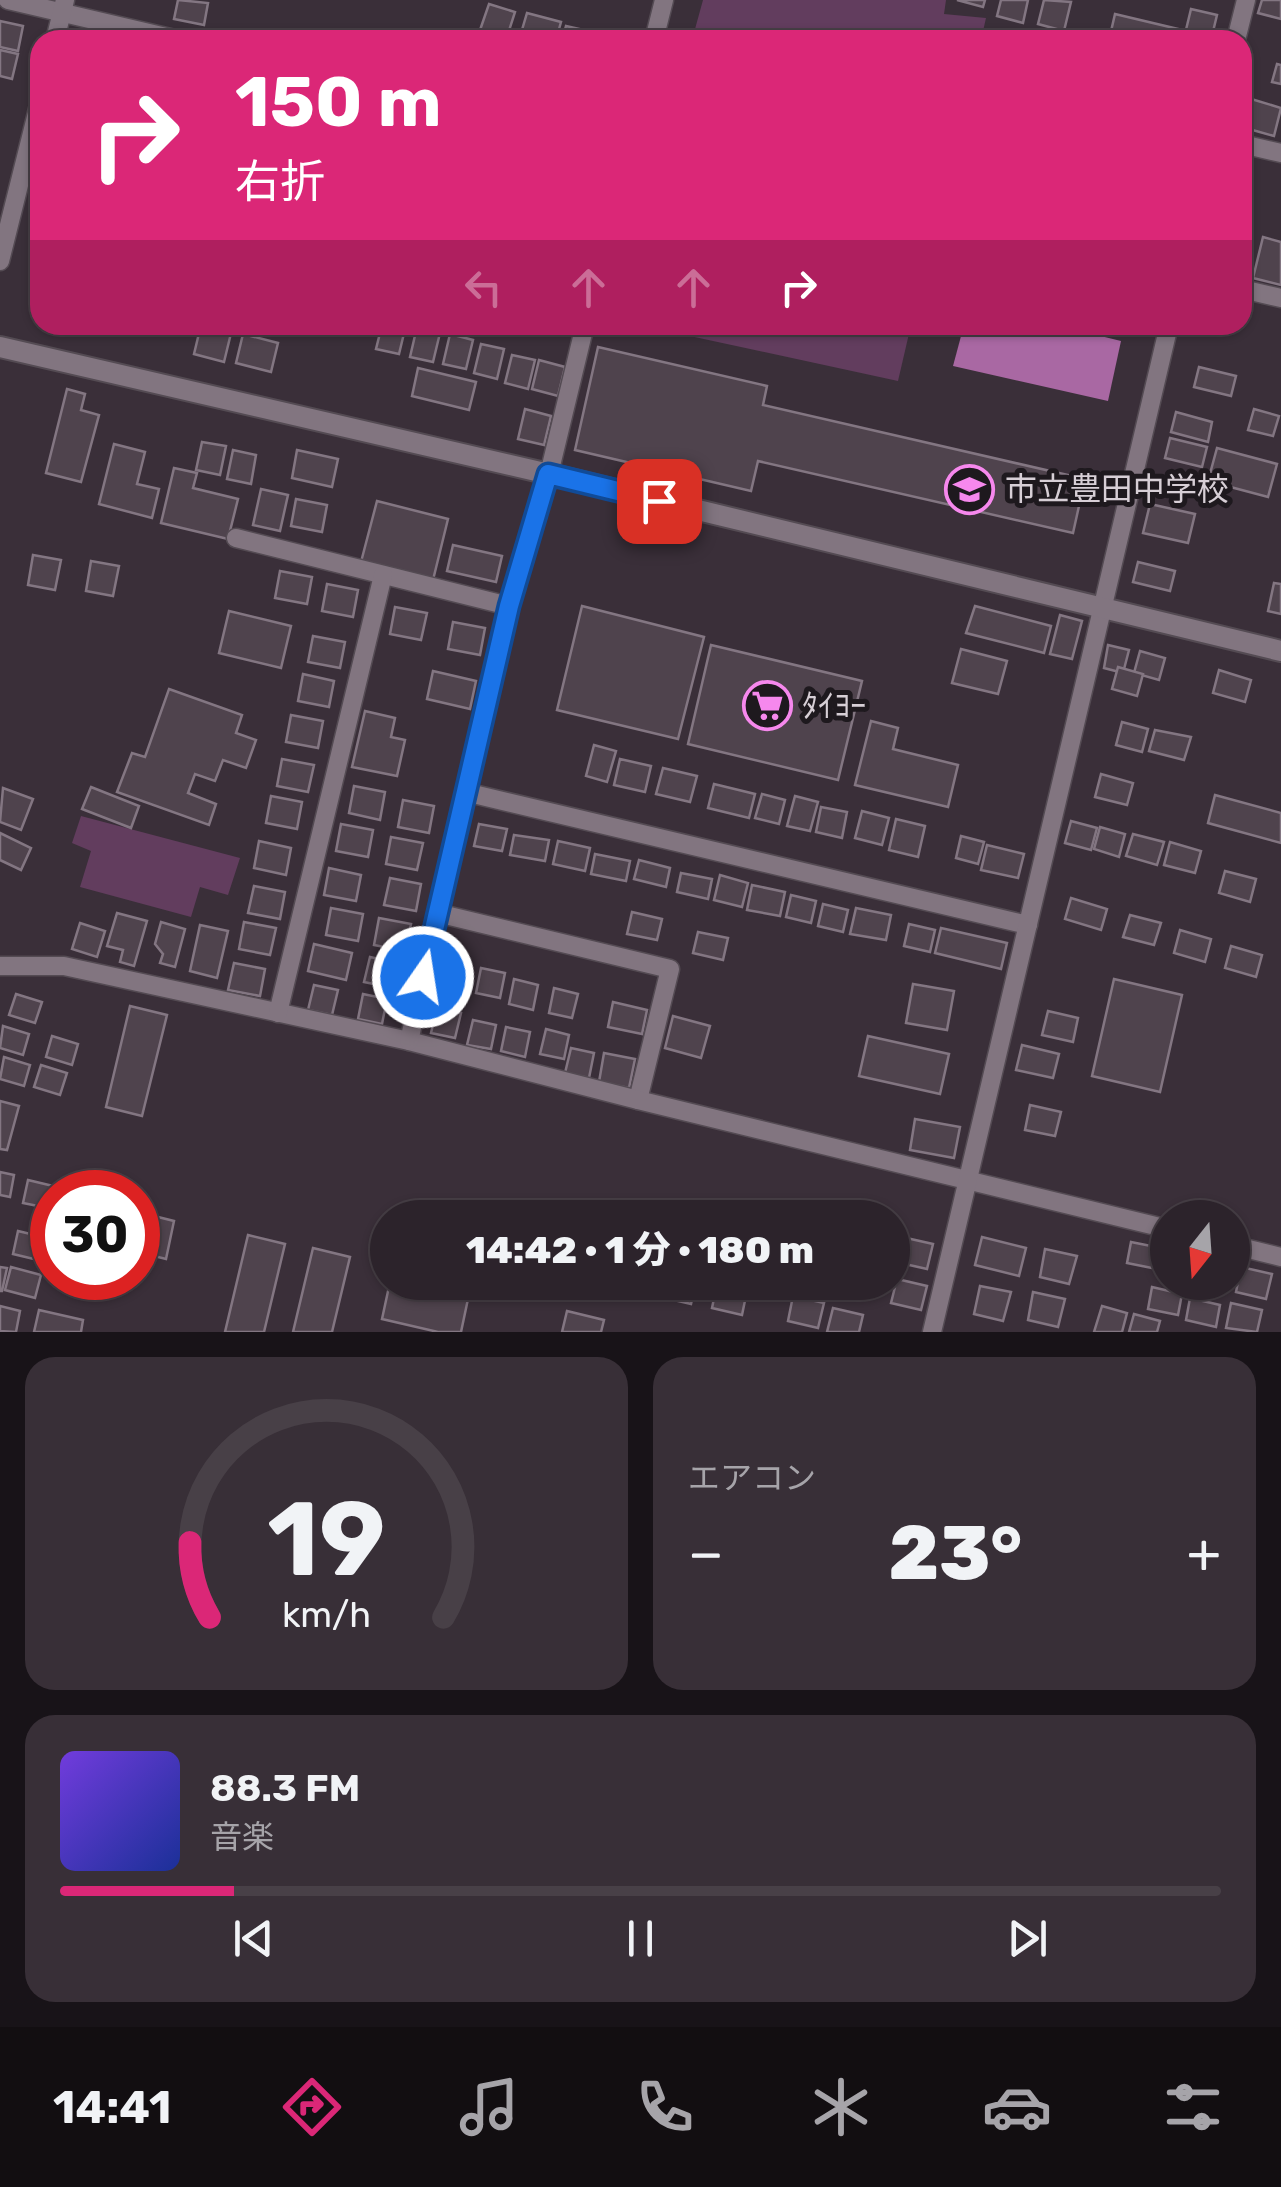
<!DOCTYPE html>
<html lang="ja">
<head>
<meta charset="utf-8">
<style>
  body { margin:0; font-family:Rubik,"Noto Sans JP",sans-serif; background:#382f37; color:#f1f3f6; height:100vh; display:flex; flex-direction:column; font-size:38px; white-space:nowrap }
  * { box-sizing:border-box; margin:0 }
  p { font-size:32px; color:#a6a4a9 }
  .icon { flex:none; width:55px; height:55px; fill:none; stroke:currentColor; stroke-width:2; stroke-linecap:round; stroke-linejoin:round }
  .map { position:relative; height:1332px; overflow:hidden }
  .sheet { display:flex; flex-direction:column; gap:25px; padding:25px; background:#181318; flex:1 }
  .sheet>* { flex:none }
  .banner { position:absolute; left:30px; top:30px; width:1222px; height:305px; border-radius:30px; box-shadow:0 2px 8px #0004,0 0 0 2px #484047; background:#db2777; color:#fff; overflow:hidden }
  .needle { width:65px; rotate:197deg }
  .buttons { position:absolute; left:1150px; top:1200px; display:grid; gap:20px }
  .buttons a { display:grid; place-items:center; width:100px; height:100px; border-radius:50%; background:#2c232b; box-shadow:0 2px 8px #0004,0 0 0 2px #484047; font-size:50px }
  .speed { position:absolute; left:30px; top:1170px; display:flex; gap:20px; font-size:50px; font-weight:700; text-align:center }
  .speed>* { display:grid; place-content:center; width:130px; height:130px; border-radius:50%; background:#2c232b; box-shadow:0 2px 8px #0004,0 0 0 2px #484047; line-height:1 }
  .speed .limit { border:15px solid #d22; background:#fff; color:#111 }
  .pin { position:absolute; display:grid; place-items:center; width:85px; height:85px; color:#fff; margin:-42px; border-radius:20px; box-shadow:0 5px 15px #0006 }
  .me { position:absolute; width:110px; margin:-55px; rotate:13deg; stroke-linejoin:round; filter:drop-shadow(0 0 8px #0008) }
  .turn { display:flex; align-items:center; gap:35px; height:210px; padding:0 40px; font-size:45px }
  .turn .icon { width:130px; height:130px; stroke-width:2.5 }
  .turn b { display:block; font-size:70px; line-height:85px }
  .lanes { display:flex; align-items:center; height:95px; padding:0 40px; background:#0003; justify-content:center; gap:50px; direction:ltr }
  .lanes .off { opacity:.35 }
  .big { font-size:75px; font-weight:800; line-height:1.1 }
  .sheet .card { flex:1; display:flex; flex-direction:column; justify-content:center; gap:15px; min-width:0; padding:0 35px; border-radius:30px; background:#382f37 }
  .sheet .dial { align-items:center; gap:0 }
  .dial svg { height:260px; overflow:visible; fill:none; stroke:#484047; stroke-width:7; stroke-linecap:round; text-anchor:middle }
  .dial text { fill:#f1f3f6; stroke:none }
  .song { display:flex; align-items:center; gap:30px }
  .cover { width:120px; height:120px; border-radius:15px; background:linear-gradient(135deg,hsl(260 70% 55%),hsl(230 70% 35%)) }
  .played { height:10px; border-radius:5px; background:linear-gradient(90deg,#db2777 15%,#484047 15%) }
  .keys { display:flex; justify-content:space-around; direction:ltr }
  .heat { display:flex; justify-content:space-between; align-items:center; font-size:55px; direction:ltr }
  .sheet .tiles { flex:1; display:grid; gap:25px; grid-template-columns:1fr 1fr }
  .card:last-child { grid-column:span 2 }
  .trip { position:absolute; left:370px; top:1200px; width:540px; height:100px; border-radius:50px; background:#2c232b; box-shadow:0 2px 8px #0004,0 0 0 2px #484047; font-weight:800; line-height:100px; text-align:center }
  .dock { display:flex; height:160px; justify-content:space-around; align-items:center; background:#120e11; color:#a6a4a9 }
  .dock .icon { width:70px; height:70px }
  .dock .active { color:#db2777 }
  .dock b { font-size:45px; color:#f1f3f6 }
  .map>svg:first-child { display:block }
  .green { fill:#623d5e }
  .water { fill:#a968a3 }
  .building { fill:#4f434d; stroke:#837682; stroke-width:2.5 }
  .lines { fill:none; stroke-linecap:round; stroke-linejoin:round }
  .minor-casing { stroke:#544b53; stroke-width:21 }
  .tertiary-casing { stroke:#544b53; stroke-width:24 }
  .minor { stroke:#827580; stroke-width:18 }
  .tertiary { stroke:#827580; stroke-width:20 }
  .route-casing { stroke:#114b97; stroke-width:25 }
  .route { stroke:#1a73e8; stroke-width:18 }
  .labels { text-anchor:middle; stroke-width:10; stroke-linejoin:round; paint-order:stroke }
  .poi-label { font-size:32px; fill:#d7cfd6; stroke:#1e191e; text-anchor:start }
</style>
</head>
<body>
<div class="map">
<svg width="1281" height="1332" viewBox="0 0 1281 1332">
  <rect width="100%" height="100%" fill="#3a2f39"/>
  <g class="green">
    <path d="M703,0H946L944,14L986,18L981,40H692Z"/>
    <path d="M639,325H911L898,381Z"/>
    <path d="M81,816L240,858L228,895L200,887L191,917L80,887L91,851L72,843Z"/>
  </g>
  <path class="water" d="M964,325H1056L1121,341L1108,401L953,366Z"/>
  <g class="building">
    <path d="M178,0L208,3L204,25L174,19Z"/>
    <path d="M957,0H985L983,7Z"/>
    <path d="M1001,0H1028L1023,23L997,16Z"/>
    <path d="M1044,0L1071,2L1064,31L1038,24Z"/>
    <path d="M1262,0H1281V19L1258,13Z"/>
    <path d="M489,4L515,12L506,40L479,33Z"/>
    <path d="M1191,9L1217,15L1211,40L1184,38Z"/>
    <path d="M527,13L561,22L556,40H519Z"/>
    <path d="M1115,14L1178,29L1175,40H1109Z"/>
    <path d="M0,21L23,26L18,51L0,47Z"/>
    <path d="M566,26L601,34L599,40H562Z"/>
    <path d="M0,50L18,54L12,79L0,76Z"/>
    <path d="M1277,64L1281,65V84L1272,82Z"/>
    <path d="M1248,98L1281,108L1274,136L1242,127Z"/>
    <path d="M1263,237L1281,242V285L1253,278Z"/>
    <path d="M40,316V325H77L75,334L38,325Z"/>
    <path d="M201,325H233L224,362L194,354Z"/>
    <path d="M382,325H406L399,354L376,349Z"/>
    <path d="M417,327L440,333L433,362L410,357Z"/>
    <path d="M243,334L278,343L271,372L236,363Z"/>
    <path d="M450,334L473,340L466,369L443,364Z"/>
    <path d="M481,344L504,349L497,379L474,373Z"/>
    <path d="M598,347L767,386L763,405L1085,479L1073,533L758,461L751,491L575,450Z"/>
    <path d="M512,355L535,360L528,389L505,383Z"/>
    <path d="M539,360L565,367L558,396L532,389Z"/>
    <path d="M1199,367L1236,376L1231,396L1194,387Z"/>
    <path d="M418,368L476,382L469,410L412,396Z"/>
    <path d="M67,389L85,394L81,410L99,415L81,482L46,473Z"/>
    <path d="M525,409L551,416L544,445L518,439Z"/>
    <path d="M1254,409L1279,416L1273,436L1248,430Z"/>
    <path d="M1176,412L1212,422L1208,442L1171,432Z"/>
    <path d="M1170,438L1207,447L1202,467L1165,458Z"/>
    <path d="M202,442L226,446L220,475L196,470Z"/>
    <path d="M114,444L145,452L137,484L159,489L152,518L99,504Z"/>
    <path d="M1217,448L1277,464L1268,497L1208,481Z"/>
    <path d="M233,450L256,455L251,484L227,479Z"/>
    <path d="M297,450L338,459L332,487L292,478Z"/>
    <path d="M174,468L197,473L193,488L238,499L228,539L161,523Z"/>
    <path d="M261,489L288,495L280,531L253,525Z"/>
    <path d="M296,499L327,505L322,532L291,526Z"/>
    <path d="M377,501L448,519L433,580L361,562Z"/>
    <path d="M1150,504L1195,514L1188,543L1143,533Z"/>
    <path d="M453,545L502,556L496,582L447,571Z"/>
    <path d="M33,555L61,560L55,590L28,585Z"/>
    <path d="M91,561L119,566L113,596L86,591Z"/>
    <path d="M1138,562L1175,571L1170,591L1133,582Z"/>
    <path d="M280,571L312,577L307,604L275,598Z"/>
    <path d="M1274,583L1281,584V614L1268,611Z"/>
    <path d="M327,584L358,590L353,617L322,611Z"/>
    <path d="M582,606L704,637L678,739L557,710Z"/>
    <path d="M975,606L1051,626L1044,653L966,633Z"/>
    <path d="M395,607L427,613L421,640L390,634Z"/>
    <path d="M229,611L291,626L281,668L219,653Z"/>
    <path d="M1060,615L1082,621L1072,659L1050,654Z"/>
    <path d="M453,622L485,628L480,655L448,649Z"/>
    <path d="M313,636L345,642L340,668L308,662Z"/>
    <path d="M711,645L862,681L838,780L688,744Z"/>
    <path d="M1108,645L1129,650L1123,673L1104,668Z"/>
    <path d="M961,649L1007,661L998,694L952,683Z"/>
    <path d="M1140,651L1165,658L1159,680L1134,673Z"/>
    <path d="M1118,667L1143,674L1137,696L1112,689Z"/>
    <path d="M1219,670L1251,680L1245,702L1213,693Z"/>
    <path d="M433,671L476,681L470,709L427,699Z"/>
    <path d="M303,674L334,681L329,707L298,701Z"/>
    <path d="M169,689L242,715L236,733L256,740L246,768L223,760L215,781L195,774L188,793L216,804L209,825L117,792L132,753L145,757Z"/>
    <path d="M365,711L395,718L391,737L405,740L397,776L352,767Z"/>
    <path d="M291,715L323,721L318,748L286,742Z"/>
    <path d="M871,721L898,728L893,749L958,765L948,807L855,785Z"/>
    <path d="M1122,722L1148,729L1142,752L1116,745Z"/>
    <path d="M1155,730L1191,737L1184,760L1149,751Z"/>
    <path d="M594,745L616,751L607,782L586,776Z"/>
    <path d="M282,759L314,765L308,792L277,786Z"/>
    <path d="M620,759L651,766L645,792L614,785Z"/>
    <path d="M663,768L697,776L690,802L656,794Z"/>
    <path d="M1101,774L1133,783L1127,805L1095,797Z"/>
    <path d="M714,784L755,794L749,818L708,808Z"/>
    <path d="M354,786L385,792L380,820L349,813Z"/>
    <path d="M91,787L139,806L131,828L82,809Z"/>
    <path d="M3,788L33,799L21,830L0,822Z"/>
    <path d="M762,794L785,800L779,824L755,818Z"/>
    <path d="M1215,795L1281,813V843L1208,823Z"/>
    <path d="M271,796L302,802L297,829L266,823Z"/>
    <path d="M795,796L818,802L810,831L787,826Z"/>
    <path d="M403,800L434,806L429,833L398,827Z"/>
    <path d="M821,807L847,812L842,838L816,832Z"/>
    <path d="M862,811L889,818L882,845L855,838Z"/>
    <path d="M896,819L925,826L918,857L889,850Z"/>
    <path d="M1071,821L1097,828L1091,850L1065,843Z"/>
    <path d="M341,824L373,830L368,857L336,851Z"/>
    <path d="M479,824L507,829L502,851L474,846Z"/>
    <path d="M1100,827L1125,834L1119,857L1094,849Z"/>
    <path d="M0,833L31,848L21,870L0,860Z"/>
    <path d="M1133,834L1164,842L1157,865L1126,856Z"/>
    <path d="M514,835L549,840L545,861L510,855Z"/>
    <path d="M961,836L984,842L978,864L956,858Z"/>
    <path d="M391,837L423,843L417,870L386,864Z"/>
    <path d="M259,841L291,848L286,875L254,868Z"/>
    <path d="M558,841L590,848L585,871L553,864Z"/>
    <path d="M1170,842L1201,851L1195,873L1164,865Z"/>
    <path d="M987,845L1024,854L1018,878L981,870Z"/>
    <path d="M595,854L630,861L626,881L591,874Z"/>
    <path d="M639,860L670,868L666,887L634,879Z"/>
    <path d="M329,868L361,875L356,901L324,895Z"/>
    <path d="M1225,871L1256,879L1250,902L1219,893Z"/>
    <path d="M681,873L712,879L708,899L677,892Z"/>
    <path d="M720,875L748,883L742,907L714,900Z"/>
    <path d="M390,878L421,884L416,911L384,905Z"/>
    <path d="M752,885L785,892L780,916L747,910Z"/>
    <path d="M254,886L285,892L280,919L248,913Z"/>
    <path d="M791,895L816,901L811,923L786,917Z"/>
    <path d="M1071,898L1107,909L1101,930L1065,919Z"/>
    <path d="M823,904L848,910L843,932L818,926Z"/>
    <path d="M331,908L363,914L358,941L326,935Z"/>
    <path d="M856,908L891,915L886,940L850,934Z"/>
    <path d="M632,912L662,919L657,940L627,934Z"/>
    <path d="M117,913L147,921L134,966L120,962L123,950L107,946Z"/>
    <path d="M1130,915L1161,923L1154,945L1123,937Z"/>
    <path d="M379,918L411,924L405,951L374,945Z"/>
    <path d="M161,922L185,929L175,967L160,963L163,954L155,944Z"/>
    <path d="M244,922L276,928L270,955L239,949Z"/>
    <path d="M80,923L105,931L97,957L72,949Z"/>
    <path d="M909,924L935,930L930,952L904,946Z"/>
    <path d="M200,925L228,931L217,978L190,971Z"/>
    <path d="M941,928L1007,943L1001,969L935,953Z"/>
    <path d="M1180,930L1211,939L1205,962L1174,953Z"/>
    <path d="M698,932L728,938L723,960L693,953Z"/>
    <path d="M314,944L352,953L346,980L308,971Z"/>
    <path d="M1231,946L1262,955L1256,977L1225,968Z"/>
    <path d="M370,957L393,962L388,987L364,982Z"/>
    <path d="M234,963L265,969L260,996L228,990Z"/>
    <path d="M481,968L505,973L500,998L476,993Z"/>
    <path d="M514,979L538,985L533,1010L509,1004Z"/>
    <path d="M1114,979L1182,995L1160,1092L1092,1076Z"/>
    <path d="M913,984L954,991L947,1030L906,1023Z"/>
    <path d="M314,985L338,990L332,1015L308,1010Z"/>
    <path d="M554,988L578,994L572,1018L549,1013Z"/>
    <path d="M16,994L42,1002L35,1023L9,1015Z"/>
    <path d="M363,994L387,999L382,1024L358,1019Z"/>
    <path d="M613,1002L647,1010L642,1034L608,1027Z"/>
    <path d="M130,1006L167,1015L142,1116L106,1107Z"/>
    <path d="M437,1008L461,1013L455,1038L431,1033Z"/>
    <path d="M1048,1011L1078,1018L1073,1042L1042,1035Z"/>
    <path d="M673,1016L710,1026L701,1058L665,1048Z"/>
    <path d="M473,1020L496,1025L491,1049L467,1045Z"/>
    <path d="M3,1026L29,1034L23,1055L0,1048Z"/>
    <path d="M506,1027L530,1032L525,1057L501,1051Z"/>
    <path d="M546,1029L569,1035L564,1059L540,1054Z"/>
    <path d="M52,1036L78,1044L72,1065L46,1057Z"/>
    <path d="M868,1036L949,1054L940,1094L859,1076Z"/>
    <path d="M1022,1045L1059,1054L1053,1078L1016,1070Z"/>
    <path d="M571,1048L594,1053L589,1078L565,1073Z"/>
    <path d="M604,1053L635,1059L629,1088L599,1082Z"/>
    <path d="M4,1057L30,1065L24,1086L0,1079Z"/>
    <path d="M41,1065L67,1073L60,1095L34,1087Z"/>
    <path d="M0,1101L19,1106L7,1150L0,1149Z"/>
    <path d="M1030,1105L1061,1112L1055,1136L1025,1130Z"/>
    <path d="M915,1119L960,1127L954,1158L910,1150Z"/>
    <path d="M0,1172L14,1175L10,1197L0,1195Z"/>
    <path d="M28,1180L53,1186L48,1208L23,1203Z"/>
    <path d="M138,1212L174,1221L166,1259L138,1252Z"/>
    <path d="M18,1231L43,1237L38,1260L13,1254Z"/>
    <path d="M248,1235L285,1244L264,1332H225Z"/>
    <path d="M902,1237L933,1244L927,1269L896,1262Z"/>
    <path d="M982,1237L1026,1248L1019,1276L975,1265Z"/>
    <path d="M1131,1242L1161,1248L1157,1269L1127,1263Z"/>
    <path d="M313,1248L350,1257L332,1332H293Z"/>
    <path d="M1045,1249L1077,1256L1069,1284L1040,1277Z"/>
    <path d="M0,1267L7,1268L2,1291H0Z"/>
    <path d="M11,1267L41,1275L35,1298L5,1290Z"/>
    <path d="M1241,1267L1272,1274L1266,1299L1236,1292Z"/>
    <path d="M897,1279L927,1286L921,1310L891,1303Z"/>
    <path d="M390,1282L468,1299L461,1332H438L382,1319Z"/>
    <path d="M665,1282H696L691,1304L661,1297Z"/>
    <path d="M717,1284L747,1291L742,1315L712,1308Z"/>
    <path d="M980,1286L1011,1292L1003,1321L974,1314Z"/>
    <path d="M1152,1287L1182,1294L1178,1315L1148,1309Z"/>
    <path d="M1033,1292L1065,1299L1058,1327L1028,1320Z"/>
    <path d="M793,1296L824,1303L818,1328L788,1321Z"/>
    <path d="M1190,1298L1220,1305L1216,1327L1186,1320Z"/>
    <path d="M1231,1303L1262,1310L1257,1332L1226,1328Z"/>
    <path d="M0,1306L20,1311L16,1332L0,1331Z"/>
    <path d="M1102,1306L1127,1313L1122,1332H1094Z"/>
    <path d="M833,1308L863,1315L859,1332H827Z"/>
    <path d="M39,1310L83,1320L81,1332H34Z"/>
    <path d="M567,1311L604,1320L601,1332H562Z"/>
    <path d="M1134,1314L1160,1321L1157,1332H1129Z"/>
  </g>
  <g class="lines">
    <defs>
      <g id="minor">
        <path d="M8,0L179,40"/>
        <path d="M55,40L65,0"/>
        <path d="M654,40L664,0"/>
        <path d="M1236,40L1246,0"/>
        <path d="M1242,144L1281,153"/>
        <path d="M0,261L40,101"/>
        <path d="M1242,289L1281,298"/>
        <path d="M236,538L509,606"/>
        <path d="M465,792L1028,925"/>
        <path d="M437,913L670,969L638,1100"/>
        <path d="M0,966H64L409,1041L638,1100L1168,1229"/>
        <path d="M278,1013L383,575"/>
        <path d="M409,1041L509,606L549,474L585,325"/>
        <path d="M1232,1245L1281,1257"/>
        <path d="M932,1332L1169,325"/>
      </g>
      <path id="tertiary" d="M0,347L549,474L1281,651"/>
    </defs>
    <use href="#minor" class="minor-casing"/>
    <use href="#tertiary" class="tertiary-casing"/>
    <use href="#minor" class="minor"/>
    <use href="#tertiary" class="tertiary"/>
  </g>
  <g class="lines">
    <defs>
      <path id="route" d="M423,977L509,606L548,474L659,501"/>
    </defs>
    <use href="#route" class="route-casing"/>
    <use href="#route" class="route"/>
  </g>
  <defs>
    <symbol id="school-ring" viewBox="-11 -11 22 22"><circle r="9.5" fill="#1e191e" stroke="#f688ed" stroke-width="1.5"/><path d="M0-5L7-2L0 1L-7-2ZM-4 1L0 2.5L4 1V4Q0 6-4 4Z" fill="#f688ed"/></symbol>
    <symbol id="supermarket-ring" viewBox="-11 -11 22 22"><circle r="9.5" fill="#1e191e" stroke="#f688ed" stroke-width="1.5"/><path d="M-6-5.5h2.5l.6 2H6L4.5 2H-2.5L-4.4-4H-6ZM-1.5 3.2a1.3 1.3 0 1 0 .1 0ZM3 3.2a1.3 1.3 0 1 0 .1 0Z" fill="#f688ed"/></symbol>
  </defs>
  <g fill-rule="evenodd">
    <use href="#school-ring" x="942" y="462" width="55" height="55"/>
    <use href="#supermarket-ring" x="740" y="678" width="55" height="55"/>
  </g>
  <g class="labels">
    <g class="poi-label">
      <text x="1005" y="500">市立豊田中学校</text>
      <text x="802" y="717">ﾀｲﾖｰ</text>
    </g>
  </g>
</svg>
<div class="buttons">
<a><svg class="needle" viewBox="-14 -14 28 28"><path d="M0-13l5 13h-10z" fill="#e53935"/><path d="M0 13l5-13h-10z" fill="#a6a4a9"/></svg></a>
</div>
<div class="speed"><div class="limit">30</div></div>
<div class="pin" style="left:659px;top:501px;background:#d93025"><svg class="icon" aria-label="arrive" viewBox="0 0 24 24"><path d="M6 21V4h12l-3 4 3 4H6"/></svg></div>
<svg class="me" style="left:423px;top:977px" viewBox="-20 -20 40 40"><circle r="17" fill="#1a73e8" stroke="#fff" stroke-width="3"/><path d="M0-11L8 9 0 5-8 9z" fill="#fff"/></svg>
<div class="trip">14:42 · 1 分 · 180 m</div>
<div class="banner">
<div class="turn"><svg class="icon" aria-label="right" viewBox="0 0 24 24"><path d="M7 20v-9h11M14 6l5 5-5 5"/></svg><div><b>150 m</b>右折</div></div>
<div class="lanes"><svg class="icon off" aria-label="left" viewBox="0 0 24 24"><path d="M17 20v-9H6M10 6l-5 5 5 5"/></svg><svg class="icon off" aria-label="ahead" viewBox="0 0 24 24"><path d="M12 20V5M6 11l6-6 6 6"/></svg><svg class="icon off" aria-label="ahead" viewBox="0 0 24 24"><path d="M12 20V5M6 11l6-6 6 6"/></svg><svg class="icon" aria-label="right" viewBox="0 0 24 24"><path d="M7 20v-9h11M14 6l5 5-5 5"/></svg></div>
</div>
</div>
<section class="sheet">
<div class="tiles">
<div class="card dial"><svg viewBox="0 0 100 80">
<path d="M14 69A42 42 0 1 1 86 69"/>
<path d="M14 69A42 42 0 0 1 8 46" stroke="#db2777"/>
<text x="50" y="56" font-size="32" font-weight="700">19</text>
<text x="50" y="72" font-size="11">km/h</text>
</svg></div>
<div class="card"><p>エアコン</p>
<div class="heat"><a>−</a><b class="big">23°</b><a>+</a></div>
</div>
<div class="card">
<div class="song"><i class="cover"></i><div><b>88.3 FM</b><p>音楽</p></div></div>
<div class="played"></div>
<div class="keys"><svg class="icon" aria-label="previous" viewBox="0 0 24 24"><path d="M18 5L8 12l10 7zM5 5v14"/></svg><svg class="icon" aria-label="pause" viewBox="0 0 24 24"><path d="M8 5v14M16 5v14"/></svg><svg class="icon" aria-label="next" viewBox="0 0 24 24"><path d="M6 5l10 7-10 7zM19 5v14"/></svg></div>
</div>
</div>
</section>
<nav class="dock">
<b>14:41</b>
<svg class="icon active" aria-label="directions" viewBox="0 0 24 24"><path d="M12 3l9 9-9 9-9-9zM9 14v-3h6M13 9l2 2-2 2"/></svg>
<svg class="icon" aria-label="music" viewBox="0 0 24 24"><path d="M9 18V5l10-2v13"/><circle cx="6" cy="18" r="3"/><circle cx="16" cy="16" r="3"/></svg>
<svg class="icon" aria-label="phone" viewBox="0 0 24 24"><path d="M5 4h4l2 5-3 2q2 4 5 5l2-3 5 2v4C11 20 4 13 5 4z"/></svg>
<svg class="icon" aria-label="climate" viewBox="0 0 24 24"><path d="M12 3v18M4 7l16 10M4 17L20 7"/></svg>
<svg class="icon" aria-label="car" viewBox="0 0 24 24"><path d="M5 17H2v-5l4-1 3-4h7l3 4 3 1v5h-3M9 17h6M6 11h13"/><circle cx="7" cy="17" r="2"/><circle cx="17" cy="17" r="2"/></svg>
<svg class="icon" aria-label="filters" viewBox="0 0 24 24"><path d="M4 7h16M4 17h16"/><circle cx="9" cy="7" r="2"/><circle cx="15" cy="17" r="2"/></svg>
</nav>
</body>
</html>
